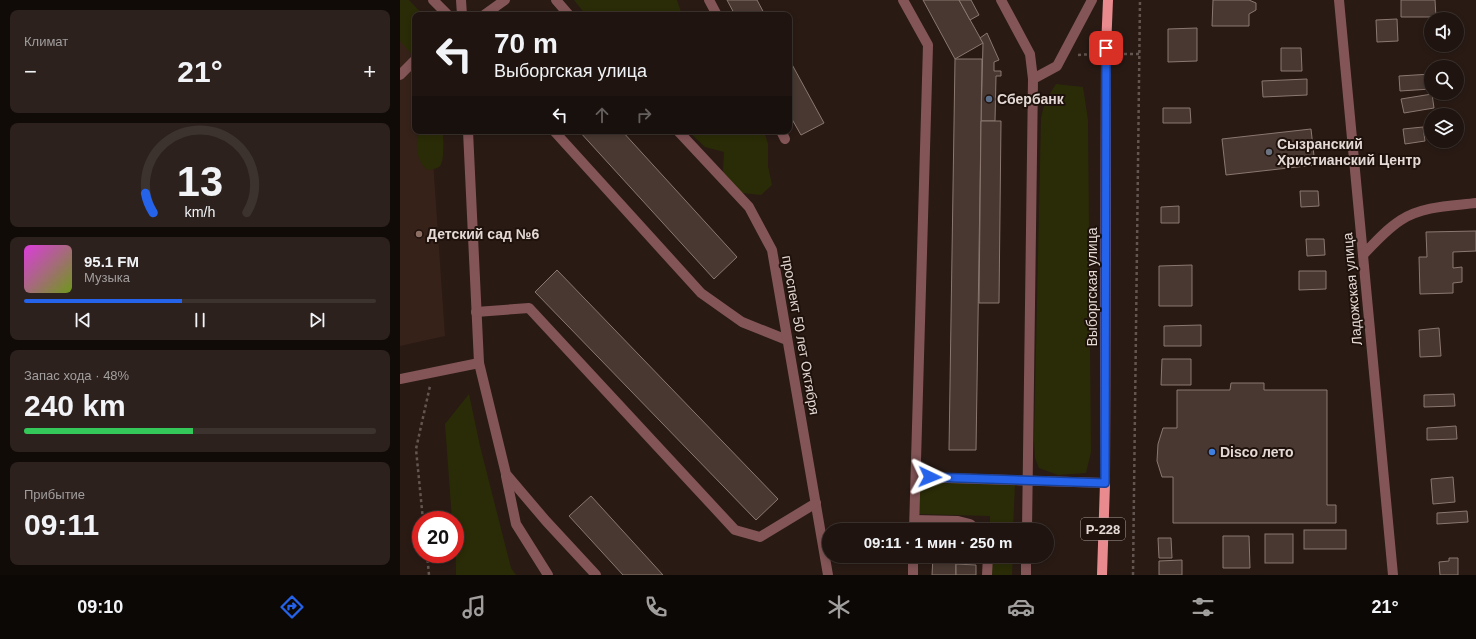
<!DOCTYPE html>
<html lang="ru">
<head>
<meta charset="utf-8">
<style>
  body { margin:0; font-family:Arial,sans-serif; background:#2c211d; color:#f1f3f6; height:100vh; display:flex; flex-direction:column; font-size:15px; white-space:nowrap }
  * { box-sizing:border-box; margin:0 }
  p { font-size:13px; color:#a19e9e }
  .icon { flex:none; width:22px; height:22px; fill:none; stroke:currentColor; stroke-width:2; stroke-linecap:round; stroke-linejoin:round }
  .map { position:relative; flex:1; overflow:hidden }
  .sheet { display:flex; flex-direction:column; gap:10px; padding:10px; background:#110b08; width:400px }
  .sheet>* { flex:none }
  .top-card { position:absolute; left:12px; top:12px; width:380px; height:122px; border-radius:8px; box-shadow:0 2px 6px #0003,0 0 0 1px #3c332f; background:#1f140f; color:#f1f3f6; overflow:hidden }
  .controls { position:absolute; left:1024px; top:12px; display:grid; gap:8px }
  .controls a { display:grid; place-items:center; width:40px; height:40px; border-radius:50%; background:#1f140f; box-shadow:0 2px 6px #0003,0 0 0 1px #3c332f; font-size:20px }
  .speed { position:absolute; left:12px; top:511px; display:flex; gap:8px; font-size:20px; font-weight:700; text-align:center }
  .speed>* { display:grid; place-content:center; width:52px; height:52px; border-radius:50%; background:#1f140f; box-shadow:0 2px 6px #0003,0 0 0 1px #3c332f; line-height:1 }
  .speed .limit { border:6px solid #d22; background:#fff; color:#111 }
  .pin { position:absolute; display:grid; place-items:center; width:34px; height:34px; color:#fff; margin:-17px; border-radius:8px; box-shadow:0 2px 6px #0006 }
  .me { position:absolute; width:44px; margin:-22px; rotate:92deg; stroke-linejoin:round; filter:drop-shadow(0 0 3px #0008) }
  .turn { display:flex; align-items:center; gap:14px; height:84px; padding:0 16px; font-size:18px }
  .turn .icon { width:52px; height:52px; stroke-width:2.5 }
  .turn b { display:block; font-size:28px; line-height:34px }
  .lanes { display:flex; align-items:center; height:38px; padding:0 16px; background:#0003; justify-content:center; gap:20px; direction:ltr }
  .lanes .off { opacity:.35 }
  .big { font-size:30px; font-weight:700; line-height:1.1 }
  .sheet .card { flex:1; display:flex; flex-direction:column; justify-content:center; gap:6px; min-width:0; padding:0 14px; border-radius:8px; background:#2c211d }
  .sheet .dial { align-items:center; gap:0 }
  .dial svg { height:104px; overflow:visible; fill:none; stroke:#3c332f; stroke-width:7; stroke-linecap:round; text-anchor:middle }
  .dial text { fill:#f1f3f6; stroke:none }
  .song { display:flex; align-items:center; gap:12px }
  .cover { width:48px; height:48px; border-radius:6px; background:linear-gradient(135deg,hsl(300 70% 55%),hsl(80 70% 35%)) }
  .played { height:4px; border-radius:2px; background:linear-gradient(90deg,#2563eb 45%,#3c332f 45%) }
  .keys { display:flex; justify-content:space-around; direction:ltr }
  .heat { display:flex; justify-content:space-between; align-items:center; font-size:22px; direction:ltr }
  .charge { height:6px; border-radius:3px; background:linear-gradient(90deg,#34c759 48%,#3c332f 0) }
  .trip { position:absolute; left:422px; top:523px; width:232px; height:40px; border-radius:20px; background:#1f140f; box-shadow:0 2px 6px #0003,0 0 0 1px #3c332f; font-weight:700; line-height:40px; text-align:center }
  .tabs { display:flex; height:64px; justify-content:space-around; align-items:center; background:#0c0806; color:#a19e9e }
  .tabs .icon { width:28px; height:28px }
  .tabs .selected { color:#2563eb }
  .tabs b { font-size:18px; color:#f1f3f6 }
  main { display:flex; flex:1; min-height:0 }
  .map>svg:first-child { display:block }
  .built { fill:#362219 }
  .green { fill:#2a2c07 }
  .building { fill:#483831; stroke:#8a7870 }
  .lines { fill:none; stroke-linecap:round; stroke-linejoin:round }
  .path { stroke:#635550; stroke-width:2.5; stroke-dasharray:3 3; stroke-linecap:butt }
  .minor { stroke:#835557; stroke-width:10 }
  .major { stroke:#e98a8f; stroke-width:10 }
  .route-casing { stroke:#184099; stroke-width:10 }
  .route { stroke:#2563eb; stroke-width:7 }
  .service-dot { fill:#5c6f8a; stroke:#1f110b; stroke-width:1.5 }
  .worship-dot { fill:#6b7280; stroke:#1f110b; stroke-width:1.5 }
  .education-dot { fill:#8d6e63; stroke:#1f110b; stroke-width:1.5 }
  .shop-dot { fill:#3f7fe0; stroke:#1f110b; stroke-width:1.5 }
  .labels { text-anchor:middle; stroke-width:4; stroke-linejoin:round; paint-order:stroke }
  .shield { fill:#1f110b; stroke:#a99d98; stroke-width:1 }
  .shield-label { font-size:13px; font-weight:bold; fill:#e4d9d5 }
  .poi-label { font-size:14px; font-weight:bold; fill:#e4d9d5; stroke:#1f110b; text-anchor:start }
  .street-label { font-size:14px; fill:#e4d9d5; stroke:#1f110b }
</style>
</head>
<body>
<main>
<section class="sheet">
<div class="card"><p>Климат</p>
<div class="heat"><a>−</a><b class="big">21°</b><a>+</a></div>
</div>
<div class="card dial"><svg viewBox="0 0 100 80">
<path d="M14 69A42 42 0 1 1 86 69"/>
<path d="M14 69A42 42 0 0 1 8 54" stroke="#2563eb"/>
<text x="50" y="56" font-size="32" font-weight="700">13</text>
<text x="50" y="72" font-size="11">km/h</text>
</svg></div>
<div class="card">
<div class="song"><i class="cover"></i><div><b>95.1 FM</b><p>Музыка</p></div></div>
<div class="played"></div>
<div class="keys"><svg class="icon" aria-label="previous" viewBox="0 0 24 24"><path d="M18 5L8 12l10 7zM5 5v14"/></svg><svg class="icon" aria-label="pause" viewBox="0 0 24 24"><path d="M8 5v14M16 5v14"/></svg><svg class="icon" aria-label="next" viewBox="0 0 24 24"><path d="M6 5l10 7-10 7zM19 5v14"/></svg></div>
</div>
<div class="card"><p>Запас хода · 48%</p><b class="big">240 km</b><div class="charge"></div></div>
<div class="card"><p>Прибытие</p><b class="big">09:11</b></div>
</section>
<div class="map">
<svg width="1076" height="575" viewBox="0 0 1076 575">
  <rect width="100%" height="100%" fill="#291a14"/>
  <path class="built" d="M0,24L15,40V131H31L45,336L0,346Z"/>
  <g class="green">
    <path d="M0,0H9L23,15H15V58L0,41Z"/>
    <path d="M174,0H277L282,15H186Z"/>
    <path d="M656,84L683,87L688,120L691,452L686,473L658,475L639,468L635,458L634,440L641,119C643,105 648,96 656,84Z"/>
    <path d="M19,131H43C43,139 45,160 40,166C37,169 32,169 28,170C16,162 15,143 19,131Z"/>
    <path d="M288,131H364L368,144V166L372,185L361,195L342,193L323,172L324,152L305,147Z"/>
    <path d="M69,394L80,446L111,568L116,575H56L55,520H52L45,424Z"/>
    <path d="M518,479L615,483L613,530H590V516L517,514Z"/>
    <path d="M590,556H613L612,575H589Z"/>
  </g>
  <g class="building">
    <path d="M327,0H357L365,15H335Z"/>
    <path d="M523,0H559L583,43L555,59Z"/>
    <path d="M559,0H571L579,15L570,20Z"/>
    <path d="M813,0H849L856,3V10L849,14V26H812Z"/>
    <path d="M1001,0H1035L1036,17H1001Z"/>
    <path d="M997,19L998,41L977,42L976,20Z"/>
    <path d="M797,28V61L768,62V29Z"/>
    <path d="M587,33L599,60L594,62V71H601V76H596L595,121H581L583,43L580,38Z"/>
    <path d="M881,48H901L902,71H881Z"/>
    <path d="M389,59L424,123L401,135L389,114Z"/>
    <path d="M555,59H582L576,450H549Z"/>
    <path d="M1031,74V89L1000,91L999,76Z"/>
    <path d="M907,79V95L863,97L862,81Z"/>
    <path d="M1032,94L1034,108L1004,113L1001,99Z"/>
    <path d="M763,108H790L791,123H763Z"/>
    <path d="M581,121H601L599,303H579Z"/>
    <path d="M1023,127L1025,141L1005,144L1003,129Z"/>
    <path d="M911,129L915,165L826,175L822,139Z"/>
    <path d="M179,131H222L337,257L314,279Z"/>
    <path d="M900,191H918L919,206L901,207Z"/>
    <path d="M779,206V223H761V207Z"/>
    <path d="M1076,231V251L1053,252V268L1062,267V282L1053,283V293L1020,294L1019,257H1027L1026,232Z"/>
    <path d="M906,239H924L925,255L907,256Z"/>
    <path d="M792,265V306H759V266Z"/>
    <path d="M157,270L378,499L356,520L135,292Z"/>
    <path d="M899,271H926V289L899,290Z"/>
    <path d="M801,325V346H764V326Z"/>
    <path d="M1039,328L1041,356L1020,357L1019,330Z"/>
    <path d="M762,359H791V385H761Z"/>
    <path d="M831,383H864V390H927V505H936V523H773V477H762L757,461L758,444L763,428H777V390H830Z"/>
    <path d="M1054,394L1055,406L1024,407V395Z"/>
    <path d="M1056,426L1057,439L1027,440V428Z"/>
    <path d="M1053,477L1055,502L1033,504L1031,479Z"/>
    <path d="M191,496L263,575H223L169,516Z"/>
    <path d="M1067,511L1068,522L1037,524V513Z"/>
    <rect x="904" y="530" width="42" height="19"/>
    <rect x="865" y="534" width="28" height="29"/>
    <path d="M823,536H849L850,568H823Z"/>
    <path d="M758,538H771L772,558H759Z"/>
    <path d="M533,556H556V575H532Z"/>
    <path d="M1049,558H1058V575H1040L1039,562L1049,561Z"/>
    <path d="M782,560V575H759V561Z"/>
    <path d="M556,564L576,565V575H556Z"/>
  </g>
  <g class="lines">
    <g class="path">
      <path d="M718,54H739"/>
      <path d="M678,55L693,54"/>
      <path d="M23,520L16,449L30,386"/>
      <path d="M27,554L29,575"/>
      <path d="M733,575L740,0"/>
    </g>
    <g class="minor">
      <path d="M33,0L48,15"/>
      <path d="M61,0L62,15"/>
      <path d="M156,0L169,15"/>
      <path d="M309,0L317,15"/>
      <path d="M503,0L528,45L514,530"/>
      <path d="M601,0L630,54L633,79L627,530"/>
      <path d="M939,0L993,575"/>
      <path d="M84,15L105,0"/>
      <path d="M0,75L15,60"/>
      <path d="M633,79L657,66L692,0"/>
      <path d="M68,131L79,363L106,474L146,521L196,575"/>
      <path d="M154,131L301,293L342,322L387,340"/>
      <path d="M278,131L349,207L372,250L428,575"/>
      <path d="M381,131L385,139"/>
      <path d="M963,255C975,242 987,229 1001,220C1023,206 1051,206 1076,203"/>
      <path d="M76,312L129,308L335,530L360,537L416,503"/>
      <path d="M0,379L79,363"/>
      <path d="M106,476L116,524L148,575"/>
      <path d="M516,477L705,483"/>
      <path d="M515,520L558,521L570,524L577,530"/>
      <path d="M513,575V556"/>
      <path d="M587,575L588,556"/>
      <path d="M626,575V556"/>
    </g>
    <path class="major" d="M702,575L705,483L706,48L708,0"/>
  </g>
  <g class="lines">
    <defs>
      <path id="route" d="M530,477L705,483L706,48"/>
    </defs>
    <use href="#route" class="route-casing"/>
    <use href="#route" class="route"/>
  </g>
  <circle class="service-dot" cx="589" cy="99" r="4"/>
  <circle class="worship-dot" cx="869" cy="152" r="4"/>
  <circle class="education-dot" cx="19" cy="234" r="4"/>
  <circle class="shop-dot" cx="812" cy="452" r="4"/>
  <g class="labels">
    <rect class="shield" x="681" y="518" width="44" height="22" rx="3"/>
    <g class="shield-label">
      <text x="703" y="534">Р-228</text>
    </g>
    <g class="poi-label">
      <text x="597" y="104">Сбербанк</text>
      <text x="877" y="149">Сызранский<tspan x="877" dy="16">Христианский Центр</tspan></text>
      <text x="27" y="239">Детский сад №6</text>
      <text x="820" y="457">Disco лето</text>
    </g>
    <g class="street-label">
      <text transform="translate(692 287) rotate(-90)" y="5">Выборгская улица</text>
      <text transform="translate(952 289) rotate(-95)" y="5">Ладожская улица</text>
      <text transform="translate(401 335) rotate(80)" y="5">проспект 50 лет Октября</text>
    </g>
  </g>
</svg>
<div class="controls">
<a><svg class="icon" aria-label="sound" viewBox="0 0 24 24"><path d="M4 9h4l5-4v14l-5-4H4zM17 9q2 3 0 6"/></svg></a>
<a><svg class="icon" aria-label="search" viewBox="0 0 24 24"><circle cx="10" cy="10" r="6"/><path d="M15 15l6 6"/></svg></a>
<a><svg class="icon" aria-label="layers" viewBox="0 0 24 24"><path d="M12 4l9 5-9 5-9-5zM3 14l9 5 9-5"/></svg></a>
</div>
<div class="speed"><div class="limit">20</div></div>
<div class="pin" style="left:706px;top:48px;background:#d93025"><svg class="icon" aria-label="arrive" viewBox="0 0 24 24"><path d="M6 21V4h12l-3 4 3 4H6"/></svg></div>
<svg class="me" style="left:530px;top:477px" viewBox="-20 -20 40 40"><path d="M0-17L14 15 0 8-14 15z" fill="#2563eb" stroke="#fff" stroke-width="4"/></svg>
<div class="trip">09:11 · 1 мин · 250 m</div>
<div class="top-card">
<div class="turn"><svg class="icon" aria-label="left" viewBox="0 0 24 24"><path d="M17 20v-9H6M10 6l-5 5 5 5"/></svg><div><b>70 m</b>Выборгская улица</div></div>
<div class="lanes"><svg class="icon" aria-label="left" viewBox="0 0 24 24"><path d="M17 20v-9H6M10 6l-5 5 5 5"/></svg><svg class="icon off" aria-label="ahead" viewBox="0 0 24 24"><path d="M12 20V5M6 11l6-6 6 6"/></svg><svg class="icon off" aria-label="right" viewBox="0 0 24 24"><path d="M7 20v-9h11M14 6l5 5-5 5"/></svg></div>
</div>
</div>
</main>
<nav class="tabs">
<b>09:10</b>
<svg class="icon selected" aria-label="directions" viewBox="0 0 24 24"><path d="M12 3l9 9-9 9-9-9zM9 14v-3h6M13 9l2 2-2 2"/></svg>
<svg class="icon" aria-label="music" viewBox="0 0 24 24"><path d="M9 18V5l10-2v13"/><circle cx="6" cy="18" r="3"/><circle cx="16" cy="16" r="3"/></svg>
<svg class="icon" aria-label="phone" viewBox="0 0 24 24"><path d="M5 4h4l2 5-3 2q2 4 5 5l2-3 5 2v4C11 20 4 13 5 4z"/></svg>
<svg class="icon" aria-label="climate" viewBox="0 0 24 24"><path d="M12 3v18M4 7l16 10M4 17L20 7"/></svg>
<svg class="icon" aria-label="car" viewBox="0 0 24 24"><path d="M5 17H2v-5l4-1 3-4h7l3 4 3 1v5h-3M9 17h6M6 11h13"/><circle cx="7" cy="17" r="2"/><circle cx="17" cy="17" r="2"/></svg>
<svg class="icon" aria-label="filters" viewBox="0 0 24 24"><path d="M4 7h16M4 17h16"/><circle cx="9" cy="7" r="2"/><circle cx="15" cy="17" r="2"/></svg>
<b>21°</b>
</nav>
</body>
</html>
